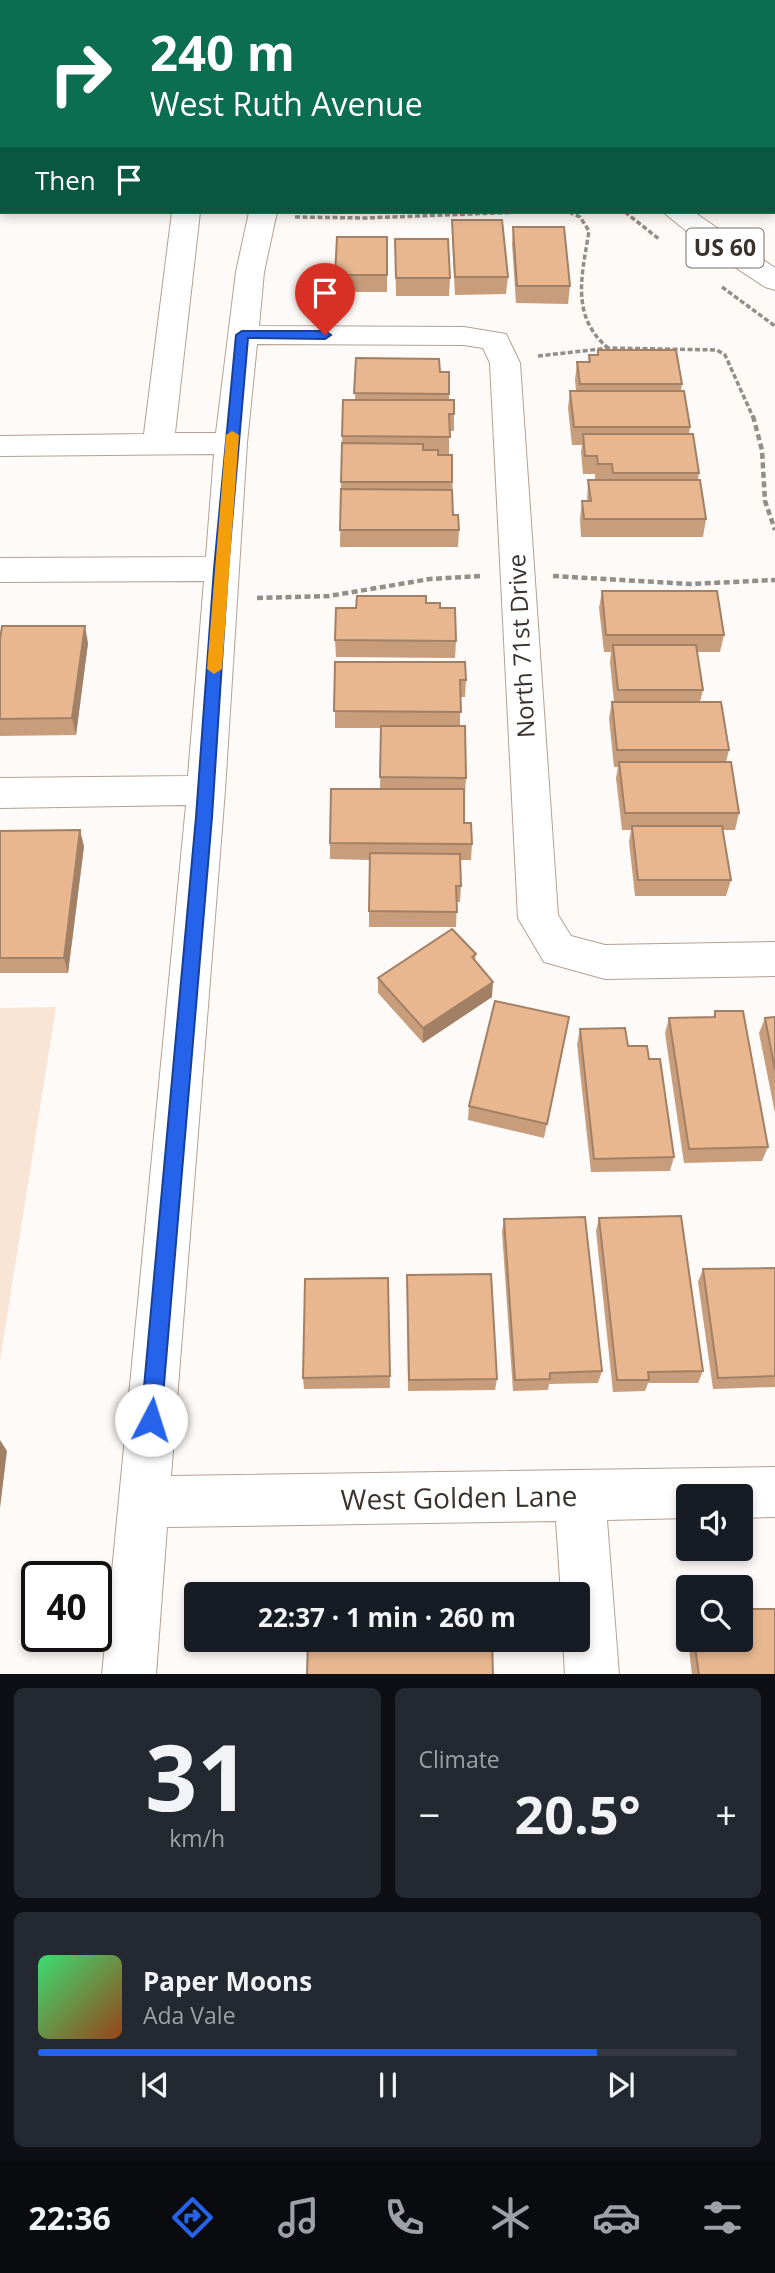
<!DOCTYPE html>
<html lang="en">
<head>
<meta charset="utf-8">
<style>
  body { margin:0; font-family:"Open Sans",sans-serif; background:#242831; color:#f1f3f6; height:100vh; display:flex; flex-direction:column; font-size:26px; white-space:nowrap }
  * { box-sizing:border-box; margin:0 }
  p { font-size:23px; color:#9ea1a6 }
  .icon { flex:none; width:38px; height:38px; fill:none; stroke:currentColor; stroke-width:2; stroke-linecap:round; stroke-linejoin:round }
  .map { position:relative; height:1674px; overflow:hidden }
  .details { display:flex; flex-direction:column; gap:14px; padding:14px; background:#0d0f14; flex:1 }
  .details>* { flex:none }
  .guide { position:absolute; left:0px; top:0px; width:775px; height:214px; box-shadow:0 4px 10px #0003; background:#0b6e4f; color:#fff; overflow:hidden }
  .controls { position:absolute; left:676px; top:1484px; display:grid; gap:14px }
  .controls a { display:grid; place-items:center; width:77px; height:77px; border-radius:7px; background:#171b24; box-shadow:0 4px 10px #0003; font-size:35px }
  .speed { position:absolute; left:21px; top:1561px; display:flex; gap:14px; font-size:35px; font-weight:700; text-align:center }
  .speed>* { display:grid; place-content:center; width:91px; height:91px; border-radius:50%; background:#171b24; box-shadow:0 4px 10px #0003; line-height:1 }
  .speed .limit { border:4px solid #111; border-radius:10px; background:#fff; color:#111 }
  .pin { position:absolute; display:grid; place-items:center; width:60px; height:60px; color:#fff; margin:-72px -30px; border-radius:50% 50% 50% 0; rotate:-45deg; box-shadow:0 0 7px #0007 }
  .pin .icon { rotate:45deg }
  .me { position:absolute; width:77px; margin:-38px; rotate:5deg; stroke-linejoin:round; filter:drop-shadow(0 0 5px #0008) }
  .turn { display:flex; align-items:center; gap:24px; height:147px; padding:0 35px; font-size:32px }
  .turn .icon { width:91px; height:91px; stroke-width:2.5 }
  .turn b { display:block; font-size:49px; line-height:60px }
  .then { display:flex; align-items:center; height:66px; padding:0 35px; background:#0003; gap:14px; font-size:26px }
  .big { font-size:52px; font-weight:700; line-height:1.1 }
  .details .card { flex:1; display:flex; flex-direction:column; justify-content:center; gap:10px; min-width:0; padding:0 24px; border-radius:10px; background:#242831 }
  .details .dial { align-items:center; gap:0 }
  .dial b { font-size:91px; line-height:1 }
  .song { display:flex; align-items:center; gap:21px }
  .cover { width:84px; height:84px; border-radius:10px; background:linear-gradient(135deg,hsl(140 70% 55%),hsl(20 70% 35%)) }
  .played { height:7px; border-radius:4px; background:linear-gradient(90deg,#2563eb 80%,#363941 80%) }
  .keys { display:flex; justify-content:space-around; direction:ltr }
  .heat { display:flex; justify-content:space-between; align-items:center; font-size:38px; direction:ltr }
  .details .tiles { flex:1; display:grid; gap:14px; grid-template-columns:1fr 1fr }
  .card:last-child { grid-column:span 2 }
  .trip { position:absolute; left:184px; top:1582px; width:406px; height:70px; border-radius:7px; background:#171b24; box-shadow:0 4px 10px #0003; font-weight:700; line-height:70px; text-align:center }
  .tabs { display:flex; height:112px; justify-content:space-around; align-items:center; background:#090b0e; color:#9ea1a6 }
  .tabs .icon { width:49px; height:49px }
  .tabs .current { color:#2563eb }
  .tabs b { font-size:32px; color:#f1f3f6 }
  .map>svg:first-child { display:block }
  .green { fill:#f9e5d5 }
  .lines { fill:none; stroke-linecap:round; stroke-linejoin:round }
  .minor-casing { stroke:#b4a193; stroke-width:2 }
  .highway-casing { stroke:#b4a193; stroke-width:2 }
  .path-far1 { stroke:#948e89; stroke-width:3.5; stroke-dasharray:5 2.5; stroke-linecap:butt }
  .path { stroke:#948e89; stroke-width:4.5; stroke-dasharray:6 3.5; stroke-linecap:butt }
  .minor { fill:#fff; fill-rule:evenodd }
  .highway { fill:#fff; fill-rule:evenodd }
  .wall { fill:#c89d7c }
  .shaded-wall { fill:#a28065 }
  .building { fill:#e8b790; stroke:#a28065; stroke-width:2 }
  .route { fill:#2563eb; stroke:#184099; stroke-width:2 }
  .slow { fill:#f59e0b }
  .labels { text-anchor:middle; stroke-width:6; stroke-linejoin:round; paint-order:stroke }
  .shield { fill:#fff; stroke:#75706b; stroke-width:2 }
  .shield-label { font-size:23px; font-weight:bold; fill:#3a322c }
  .street-label { font-size:24px; fill:#3a322c; stroke:#fff }
  .near-street-label { font-size:28px; fill:#3a322c; stroke:#fff }
</style>
</head>
<body>
<div class="map">
<svg width="775" height="1675" viewBox="0 0 775 1675">
  <rect width="100%" height="100%" fill="#fefaf7"/>
  <path class="green" d="M56,1007L0,1361V1008Z"/>
  <g class="lines">
    <defs>
      <g id="minor">
        <rect x="118" y="0" width="24" height="2"/>
        <path d="M255,0H279L254,2Z"/>
        <path d="M587,0H617L586,2Z"/>
        <rect x="0" y="62" width="2" height="16"/>
        <path d="M172,212H200L175,433H216L236,272L249,212H277L264,272L259,326L464,327L506,334L520,363L558,915L571,936L605,945L775,942V976L605,979L544,962L518,918L490,363L483,348L464,345L257,344L247,443L225,790L171,1476L775,1467V1517L740,1518V1496H688V1518L607,1520L619,1675H565L563,1640H578V1594H561L556,1521L167,1527L156,1675H102L186,805L0,808V778L188,776L204,581L0,582V558L206,557L214,454L0,456V436L144,434Z"/>
      </g>
      <g id="highway">
        <path d="M460,0H485L486,2H461Z"/>
        <path d="M617,0H642L643,2H618Z"/>
        <path d="M774,98L775,99V115L774,114Z"/>
        <path d="M663,212H694L775,268V290L765,287L712,252Z"/>
      </g>
    </defs>
    <use href="#minor" class="minor-casing"/>
    <use href="#highway" class="highway-casing"/>
    <g class="path-far1">
      <path d="M569,212L580,217L589,231C582,275 570,316 608,348"/>
      <path d="M625,212L659,239"/>
      <path d="M295,217L366,218L522,212"/>
      <path d="M722,287L775,326"/>
      <path d="M538,356L609,348L717,350L725,355L753,417"/>
    </g>
    <g class="path">
      <path d="M753,416L762,450L765,501L775,530"/>
      <path d="M553,576L691,584L775,580"/>
      <path d="M257,598L329,596L430,579L481,576"/>
    </g>
    <use href="#minor" class="minor"/>
    <use href="#highway" class="highway"/>
  </g>
  <g class="wall">
    <path d="M452,220L508,277L506,294L455,295L452,238Z"/>
    <path d="M513,227L570,286L568,304L516,303L512,244Z"/>
    <path d="M387,237V292H336L335,275Z"/>
    <path d="M395,239L450,278L449,296H396Z"/>
    <path d="M598,350L682,384L681,391L690,427L689,434L699,473L698,480L706,519L703,537H581L580,519L582,501H587L588,480H595V474H583L581,452L582,445H572L568,408L570,391H576L575,380L577,362H588L589,355H597Z"/>
    <path d="M356,358L440,372H449V400L454,414V431H449V454L438,455H452L453,515L459,530L458,547H340L341,482L343,400H355Z"/>
    <path d="M602,591L724,635L720,652H697L703,690L700,702L729,750L726,762L739,813L735,830H723L731,880L726,896H635L629,842L631,830H622L616,778L618,767H614L609,718L612,702H614L610,662L611,652H604L599,608Z"/>
    <path d="M426,603L440,608L456,641L455,658L336,657L335,640L356,608Z"/>
    <path d="M0,640L88,643L76,735L0,736Z"/>
    <path d="M335,662L466,680L465,697H460V726L466,778L465,794H464V823L472,844L471,860H460L461,886L460,902H457L456,927H369V860L330,859V843L380,789L381,728H335Z"/>
    <path d="M0,831L84,846L68,973H0Z"/>
    <path d="M476,954L475,960L492,997L423,1043L378,993V978Z"/>
    <path d="M715,1011L768,1147L762,1161L684,1163L665,1033L669,1018L713,1017Z"/>
    <path d="M569,1017L544,1138L468,1120L469,1106Z"/>
    <path d="M775,1017V1113L759,1033L765,1018Z"/>
    <path d="M580,1029L628,1046L649,1059L674,1157L670,1171L591,1172L577,1044Z"/>
    <path d="M599,1218L703,1371L698,1383H648L645,1391L613,1392L596,1231Z"/>
    <path d="M504,1219L602,1371L598,1383L549,1384L548,1390L513,1391L502,1232Z"/>
    <path d="M775,1268V1387L713,1389L698,1282L703,1269Z"/>
    <path d="M407,1275L497,1379L495,1390L408,1391Z"/>
    <path d="M388,1278L390,1388L304,1389L303,1378Z"/>
    <path d="M688,1605V1638L684,1611Z"/>
    <path d="M688,1640H740L775,1675H692Z"/>
  </g>
  <g class="shaded-wall">
    <path d="M85,626L88,643L76,735L72,718Z"/>
    <path d="M80,830L84,846L68,973L64,958Z"/>
    <path d="M493,982L492,997L423,1043V1028Z"/>
    <path d="M0,1440L7,1451L0,1508Z"/>
  </g>
  <g class="building">
    <path d="M452,220H502L508,277H455Z"/>
    <path d="M513,227H564L570,286H517Z"/>
    <path d="M337,237H387V275H335Z"/>
    <path d="M395,239H448L450,278H396Z"/>
    <path d="M598,350H676L682,384H580L577,362H590L589,355H598Z"/>
    <path d="M356,358L439,359L440,372H449V394L354,393Z"/>
    <path d="M570,391H684L690,427H574Z"/>
    <path d="M343,400H454V414H449L450,437L342,436Z"/>
    <path d="M583,434H693L699,473H613L612,464H598L597,456H585Z"/>
    <path d="M342,443L423,444V450H438V455H452V482H341Z"/>
    <path d="M588,480H700L706,519H584L582,501H591Z"/>
    <path d="M341,489L452,490L453,515H458L459,530H340Z"/>
    <path d="M602,591H717L724,635H606Z"/>
    <path d="M357,596H426V603H440V608H455L456,641L335,640L336,608H356Z"/>
    <path d="M2,626H85L72,718L0,719V640Z"/>
    <path d="M613,645H696L703,690H618Z"/>
    <path d="M335,662H465L466,680H460L461,712L334,711Z"/>
    <path d="M612,702H721L729,750H617Z"/>
    <path d="M381,726H465L466,778L380,777Z"/>
    <path d="M619,762H731L739,813H625Z"/>
    <path d="M331,789H464V823H471L472,844L330,843Z"/>
    <path d="M632,826H722L731,880H638Z"/>
    <path d="M80,830L64,958H0V831Z"/>
    <path d="M370,853L460,854L461,886H456L457,912L369,911Z"/>
    <path d="M452,929L476,954L472,957L493,982L423,1028L378,978Z"/>
    <path d="M495,1001L569,1017L547,1124L469,1106Z"/>
    <path d="M715,1011H743L768,1147L689,1149L669,1018L715,1017Z"/>
    <path d="M775,1017V1070L765,1018Z"/>
    <path d="M625,1028L628,1046H647L649,1059H660L674,1157L594,1159L580,1029Z"/>
    <path d="M681,1216L703,1371L648,1372L649,1380H617L599,1218Z"/>
    <path d="M585,1217L602,1371L550,1373V1379L515,1380L504,1219Z"/>
    <path d="M775,1268V1376L718,1378L703,1269Z"/>
    <path d="M491,1274L497,1379L409,1380L407,1275Z"/>
    <path d="M388,1278L390,1376L303,1378L305,1279Z"/>
    <path d="M740,1609H775V1675H699L694,1640H740Z"/>
    <path d="M308,1640H492L493,1675H307Z"/>
  </g>
  <path class="route" d="M242,331H325L331,335L325,339L248,338L228,569L212,817L161,1420L158,1427L151,1430L144,1427L141,1420L196,817L214,569L236,335Z"/>
  <path class="slow" d="M232,431L239,435L222,669L214,674L207,669L226,435Z"/>
  <g class="labels">
    <rect class="shield" x="686.5" y="228.5" width="77" height="39" rx="5"/>
    <g class="shield-label">
      <text x="725" y="256">US 60</text>
    </g>
    <g class="street-label">
      <text transform="translate(522 646) rotate(-93)" y="8">North 71st Drive</text>
    </g>
    <g class="near-street-label">
      <text transform="translate(459 1498) rotate(-1)" y="10">West Golden Lane</text>
    </g>
  </g>
</svg>
<div class="controls">
<a><svg class="icon" aria-label="sound" viewBox="0 0 24 24"><path d="M4 9h4l5-4v14l-5-4H4zM17 9q2 3 0 6"/></svg></a>
<a><svg class="icon" aria-label="search" viewBox="0 0 24 24"><circle cx="10" cy="10" r="6"/><path d="M15 15l6 6"/></svg></a>
</div>
<div class="speed"><div class="limit">40</div></div>
<div class="pin" style="left:325px;top:335px;background:#d93025"><svg class="icon" aria-label="arrive" viewBox="0 0 24 24"><path d="M6 21V4h12l-3 4 3 4H6"/></svg></div>
<svg class="me" style="left:151px;top:1420px" viewBox="-20 -20 40 40"><circle r="19" fill="#fff"/><path d="M0-13L10 11 0 6-10 11z" fill="#2563eb"/></svg>
<div class="trip">22:37 · 1 min · 260 m</div>
<div class="guide">
<div class="turn"><svg class="icon" aria-label="right" viewBox="0 0 24 24"><path d="M7 20v-9h11M14 6l5 5-5 5"/></svg><div><b>240 m</b>West Ruth Avenue</div></div>
<div class="then">Then<svg class="icon" aria-label="arrive" viewBox="0 0 24 24"><path d="M6 21V4h12l-3 4 3 4H6"/></svg></div>
</div>
</div>
<section class="details">
<div class="tiles">
<div class="card dial"><b>31</b><p>km/h</p></div>
<div class="card"><p>Climate</p>
<div class="heat"><a>−</a><b class="big">20.5°</b><a>+</a></div>
</div>
<div class="card">
<div class="song"><i class="cover"></i><div><b>Paper Moons</b><p>Ada Vale</p></div></div>
<div class="played"></div>
<div class="keys"><svg class="icon" aria-label="previous" viewBox="0 0 24 24"><path d="M18 5L8 12l10 7zM5 5v14"/></svg><svg class="icon" aria-label="pause" viewBox="0 0 24 24"><path d="M8 5v14M16 5v14"/></svg><svg class="icon" aria-label="next" viewBox="0 0 24 24"><path d="M6 5l10 7-10 7zM19 5v14"/></svg></div>
</div>
</div>
</section>
<nav class="tabs">
<b>22:36</b>
<svg class="icon current" aria-label="directions" viewBox="0 0 24 24"><path d="M12 3l9 9-9 9-9-9zM9 14v-3h6M13 9l2 2-2 2"/></svg>
<svg class="icon" aria-label="music" viewBox="0 0 24 24"><path d="M9 18V5l10-2v13"/><circle cx="6" cy="18" r="3"/><circle cx="16" cy="16" r="3"/></svg>
<svg class="icon" aria-label="phone" viewBox="0 0 24 24"><path d="M5 4h4l2 5-3 2q2 4 5 5l2-3 5 2v4C11 20 4 13 5 4z"/></svg>
<svg class="icon" aria-label="climate" viewBox="0 0 24 24"><path d="M12 3v18M4 7l16 10M4 17L20 7"/></svg>
<svg class="icon" aria-label="car" viewBox="0 0 24 24"><path d="M5 17H2v-5l4-1 3-4h7l3 4 3 1v5h-3M9 17h6M6 11h13"/><circle cx="7" cy="17" r="2"/><circle cx="17" cy="17" r="2"/></svg>
<svg class="icon" aria-label="filters" viewBox="0 0 24 24"><path d="M4 7h16M4 17h16"/><circle cx="9" cy="7" r="2"/><circle cx="15" cy="17" r="2"/></svg>
</nav>
</body>
</html>
